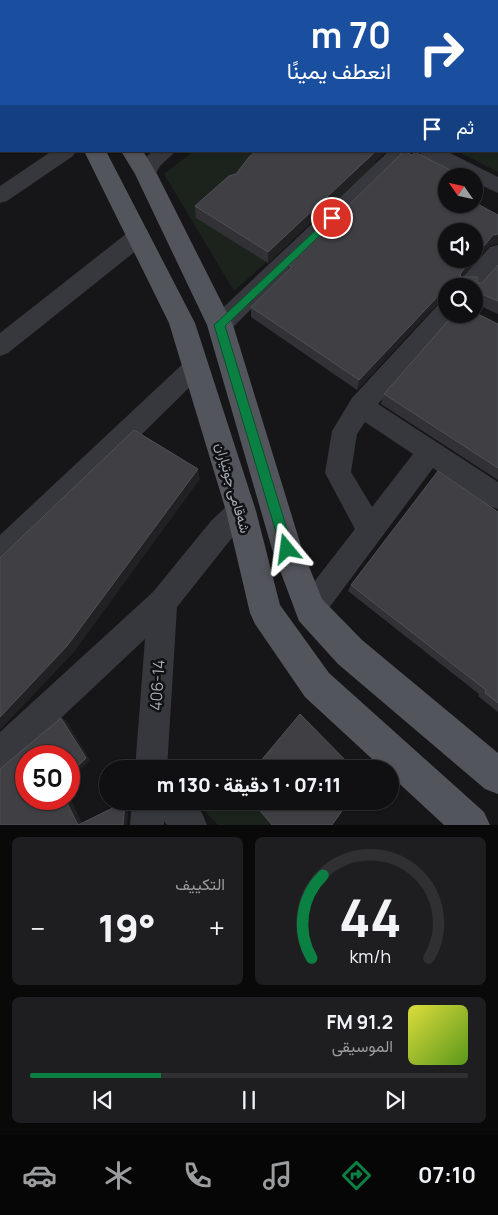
<!DOCTYPE html>
<html lang="ar">
<head>
<meta charset="utf-8">
<style>
  body { margin:0; font-family:Manrope,Vazirmatn,sans-serif; background:#1e1e20; color:#f1f3f6; direction:rtl; height:100vh; display:flex; flex-direction:column; font-size:19px; white-space:nowrap }
  * { box-sizing:border-box; margin:0 }
  p { font-size:16px; color:#9c9d9f }
  .icon { flex:none; width:28px; height:28px; fill:none; stroke:currentColor; stroke-width:2; stroke-linecap:round; stroke-linejoin:round }
  .map { position:relative; height:825px; overflow:hidden; direction:ltr }
  .drawer { display:flex; flex-direction:column; gap:12px; padding:12px; background:#09090a; flex:1 }
  .drawer>* { flex:none }
  .banner { position:absolute; left:0px; top:0px; width:499px; height:152px; box-shadow:0 1px 4px #0004,0 0 0 1px #303032; direction:rtl; background:#1a4fa0; color:#fff; overflow:hidden }
  .needle { width:32px; rotate:304deg }
  .controls { position:absolute; left:438px; top:168px; display:grid; gap:10px }
  .controls a { display:grid; place-items:center; width:45px; height:45px; border-radius:50%; background:#101012; box-shadow:0 1px 4px #0004,0 0 0 1px #303032; font-size:25px }
  .speed { position:absolute; left:15px; top:745px; display:flex; gap:10px; font-size:25px; font-weight:700; text-align:center }
  .speed>* { display:grid; place-content:center; width:65px; height:65px; border-radius:50%; background:#101012; box-shadow:0 1px 4px #0004,0 0 0 1px #303032; line-height:1 }
  .speed .limit { border:8px solid #d22; background:#fff; color:#111 }
  .pin { position:absolute; display:grid; place-items:center; width:42px; height:42px; color:#fff; margin:-21px; border:2px solid #fff; border-radius:50%; box-shadow:0 1px 5px #0007 }
  .me { position:absolute; width:55px; margin:-28px; rotate:344deg; stroke-linejoin:round; filter:drop-shadow(0 0 4px #0008) }
  .turn { display:flex; align-items:center; gap:18px; height:105px; padding:0 25px; font-size:22px }
  .turn .icon { width:65px; height:65px; stroke-width:2.5 }
  .turn b { display:block; font-size:35px; line-height:42px }
  .then { display:flex; align-items:center; height:48px; padding:0 25px; background:#0003; gap:10px; font-size:19px }
  .big { font-size:38px; font-weight:800; line-height:1.1 }
  .drawer .card { flex:1; display:flex; flex-direction:column; justify-content:center; gap:8px; min-width:0; padding:0 18px; border-radius:8px; background:#1e1e20 }
  .drawer .dial { align-items:center; gap:0 }
  .dial svg { height:130px; overflow:visible; fill:none; stroke:#303032; stroke-width:7; stroke-linecap:round; text-anchor:middle }
  .dial text { fill:#f1f3f6; stroke:none }
  .song { display:flex; align-items:center; gap:15px }
  .cover { width:60px; height:60px; border-radius:8px; background:linear-gradient(135deg,hsl(60 70% 55%),hsl(90 70% 35%)) }
  .played { height:5px; border-radius:2px; background:linear-gradient(90deg,#0b8043 30%,#303032 30%) }
  .keys { display:flex; justify-content:space-around; direction:ltr }
  .heat { display:flex; justify-content:space-between; align-items:center; font-size:28px; direction:ltr }
  .drawer .tiles { flex:1; display:grid; gap:12px; grid-template-columns:1fr 1fr }
  .card:last-child { grid-column:span 2 }
  .trip { position:absolute; left:99px; top:760px; width:300px; height:50px; border-radius:25px; background:#101012; box-shadow:0 1px 4px #0004,0 0 0 1px #303032; font-weight:800; line-height:50px; text-align:center; direction:rtl }
  .dock { display:flex; height:80px; justify-content:space-around; align-items:center; background:#060607; color:#9c9d9f }
  .dock .icon { width:35px; height:35px }
  .dock .selected { color:#0b8043 }
  .dock b { font-size:22px; color:#f1f3f6 }
  .map>svg:first-child { display:block }
  .green { fill:#1c231d }
  .lines { fill:none; stroke-linecap:round; stroke-linejoin:round }
  .path { stroke:#3d3f44; stroke-width:2.5; stroke-dasharray:2 2.5; stroke-linecap:butt }
  .minor { fill:#37383d; fill-rule:evenodd }
  .major { fill:#53555c; fill-rule:evenodd }
  .wall { fill:#323236 }
  .shaded-wall { fill:#212124 }
  .building { fill:#3f3f44; stroke:#4f5156 }
  .route { fill:#0b8043; stroke:#07532c }
  .labels { text-anchor:middle; stroke-width:5; stroke-linejoin:round; paint-order:stroke }
  .street-label { font-size:14px; fill:#a8adb8; stroke:#111113 }
  .near-street-label { font-size:16px; fill:#a8adb8; stroke:#111113 }
</style>
</head>
<body>
<div class="map">
<svg width="498" height="825" viewBox="0 0 498 825">
  <rect width="100%" height="100%" fill="#161618"/>
  <g class="green">
    <path d="M498,17V172L457,151H498Z"/>
    <path d="M194,151H354L377,164L234,291L164,174Z"/>
    <path d="M195,801H252L272,825H218Z"/>
  </g>
  <g class="lines">
    <path class="path" d="M410,0L413,1"/>
    <g class="minor">
      <path d="M52,151H76L73,156L7,201L0,203V186Z"/>
      <path d="M153,151H176L160,166L153,179L146,181L139,179L136,174L146,157Z"/>
      <path d="M389,151H411L228,332L220,334L212,332L208,325L212,318Z"/>
      <path d="M419,151H446L498,177V193L474,182V176H462L422,156Z"/>
      <path d="M139,228L147,230L150,236L147,242L8,353L0,356V333L131,230Z"/>
      <path d="M498,245V267L476,292L474,293V286H457L460,280L490,247Z"/>
      <path d="M446,302V314H456L454,317L378,404L498,482V509L489,506L433,468L320,620L310,625L300,620L295,610L300,600L355,529L325,473L332,431L352,398L438,305ZM365,422L413,454L372,507L351,472L357,434Z"/>
      <path d="M196,356L204,359L208,366L204,373L10,564L0,568V535L188,359Z"/>
      <path d="M241,498L251,502L255,511L251,520L231,539L177,607L167,769H135L145,639L11,765L0,770V732L153,592L211,521L231,502Z"/>
      <path d="M132,801H191L202,813L207,825H167L164,821V825H130Z"/>
    </g>
    <g class="major">
      <rect x="0" y="7" width="1" height="11"/>
      <path d="M0,31L1,32V44L0,43Z"/>
      <path d="M84,151H106L195,323L256,511L280,605L329,673L484,812L490,825H444L390,775V769H383L305,697L255,624L250,613L226,511L169,323Z"/>
      <path d="M121,151H143L157,174L233,325L302,549L322,599L362,640L498,753V794L485,789L338,664L299,621L272,549L207,325L135,174Z"/>
    </g>
  </g>
  <g class="wall">
    <path d="M256,151H385L384,153L268,263L196,218L195,206L236,174Z"/>
    <path d="M412,155L446,176L489,246L462,277L477,283H482L498,265V314L476,304L474,309V286H446L437,304L357,390L251,317V307L288,271V265Z"/>
    <path d="M498,324V480L381,404L384,394Z"/>
    <path d="M498,512V712L478,696L479,694L348,591L351,585Z"/>
  </g>
  <g class="shaded-wall">
    <path d="M288,0H307L305,1H286Z"/>
    <path d="M376,151H385L384,153L268,263V252Z"/>
    <path d="M498,234V244L489,246L455,285L460,274L473,259H474V258L493,235Z"/>
    <path d="M446,291V301L437,304L357,390L359,380L441,293Z"/>
    <path d="M198,469L200,479L74,652L0,730V717Z"/>
    <path d="M61,718L66,720L90,760L69,781V775Z"/>
    <path d="M69,795L83,825H78L65,799H69Z"/>
    <path d="M125,802H129L127,825H123Z"/>
  </g>
  <g class="building">
    <path d="M147,0H288L286,1H144Z"/>
    <path d="M256,151H376L268,252L195,206L229,176L236,174L249,157Z"/>
    <path d="M404,151L412,155L415,152L462,176H446V204H474V202L498,215V234L493,235L474,258V231H446V259H473L460,274L461,277H477V283H482L498,265V301L477,292V302H474V286H446V291L441,293L359,380L251,307L292,267L288,265Z"/>
    <path d="M474,312L498,324V468L384,394L454,314H474Z"/>
    <path d="M134,430L198,469L67,646L0,717V558Z"/>
    <path d="M438,471L498,512V703L485,693L486,690L351,585Z"/>
    <path d="M300,714L354,769H254Z"/>
    <path d="M61,718L86,758L69,775V756H26V799H65L78,825H0V769Z"/>
    <path d="M252,801H349L332,825H272Z"/>
    <path d="M125,802L123,825H78Z"/>
  </g>
  <path class="route" d="M332,215L335,216V221L225,326L293,549L291,553L287,555L283,553L281,549L214,325Z"/>
  <g class="labels">
    <g class="street-label">
      <text transform="translate(233 488) rotate(74)" y="5">شەقامی جوتیاران</text>
    </g>
    <g class="near-street-label">
      <text transform="translate(157 685) rotate(-86)" y="6">406-14</text>
    </g>
  </g>
</svg>
<div class="controls">
<a><svg class="needle" viewBox="-14 -14 28 28"><path d="M0-13l5 13h-10z" fill="#e53935"/><path d="M0 13l5-13h-10z" fill="#9c9d9f"/></svg></a>
<a><svg class="icon" aria-label="sound" viewBox="0 0 24 24"><path d="M4 9h4l5-4v14l-5-4H4zM17 9q2 3 0 6"/></svg></a>
<a><svg class="icon" aria-label="search" viewBox="0 0 24 24"><circle cx="10" cy="10" r="6"/><path d="M15 15l6 6"/></svg></a>
</div>
<div class="speed"><div class="limit">50</div></div>
<div class="pin" style="left:332px;top:218px;background:#d93025"><svg class="icon" aria-label="arrive" viewBox="0 0 24 24"><path d="M6 21V4h12l-3 4 3 4H6"/></svg></div>
<svg class="me" style="left:287px;top:549px" viewBox="-20 -20 40 40"><path d="M0-17L14 15 0 8-14 15z" fill="#0b8043" stroke="#fff" stroke-width="4"/></svg>
<div class="trip">07:11 · 1 دقيقة · 130 m</div>
<div class="banner">
<div class="turn"><svg class="icon" aria-label="right" viewBox="0 0 24 24"><path d="M7 20v-9h11M14 6l5 5-5 5"/></svg><div><b>70 m</b>انعطف يمينًا</div></div>
<div class="then">ثم<svg class="icon" aria-label="arrive" viewBox="0 0 24 24"><path d="M6 21V4h12l-3 4 3 4H6"/></svg></div>
</div>
</div>
<section class="drawer">
<div class="tiles">
<div class="card dial"><svg viewBox="0 0 100 80">
<path d="M14 69A42 42 0 1 1 86 69"/>
<path d="M14 69A42 42 0 0 1 21 18" stroke="#0b8043"/>
<text x="50" y="56" font-size="32" font-weight="700">44</text>
<text x="50" y="72" font-size="11">km/h</text>
</svg></div>
<div class="card"><p>التكييف</p>
<div class="heat"><a>−</a><b class="big">19°</b><a>+</a></div>
</div>
<div class="card">
<div class="song"><i class="cover"></i><div><b>91.2 FM</b><p>الموسيقى</p></div></div>
<div class="played"></div>
<div class="keys"><svg class="icon" aria-label="previous" viewBox="0 0 24 24"><path d="M18 5L8 12l10 7zM5 5v14"/></svg><svg class="icon" aria-label="pause" viewBox="0 0 24 24"><path d="M8 5v14M16 5v14"/></svg><svg class="icon" aria-label="next" viewBox="0 0 24 24"><path d="M6 5l10 7-10 7zM19 5v14"/></svg></div>
</div>
</div>
</section>
<nav class="dock">
<b>07:10</b>
<svg class="icon selected" aria-label="directions" viewBox="0 0 24 24"><path d="M12 3l9 9-9 9-9-9zM9 14v-3h6M13 9l2 2-2 2"/></svg>
<svg class="icon" aria-label="music" viewBox="0 0 24 24"><path d="M9 18V5l10-2v13"/><circle cx="6" cy="18" r="3"/><circle cx="16" cy="16" r="3"/></svg>
<svg class="icon" aria-label="phone" viewBox="0 0 24 24"><path d="M5 4h4l2 5-3 2q2 4 5 5l2-3 5 2v4C11 20 4 13 5 4z"/></svg>
<svg class="icon" aria-label="climate" viewBox="0 0 24 24"><path d="M12 3v18M4 7l16 10M4 17L20 7"/></svg>
<svg class="icon" aria-label="car" viewBox="0 0 24 24"><path d="M5 17H2v-5l4-1 3-4h7l3 4 3 1v5h-3M9 17h6M6 11h13"/><circle cx="7" cy="17" r="2"/><circle cx="17" cy="17" r="2"/></svg>
</nav>
</body>
</html>
